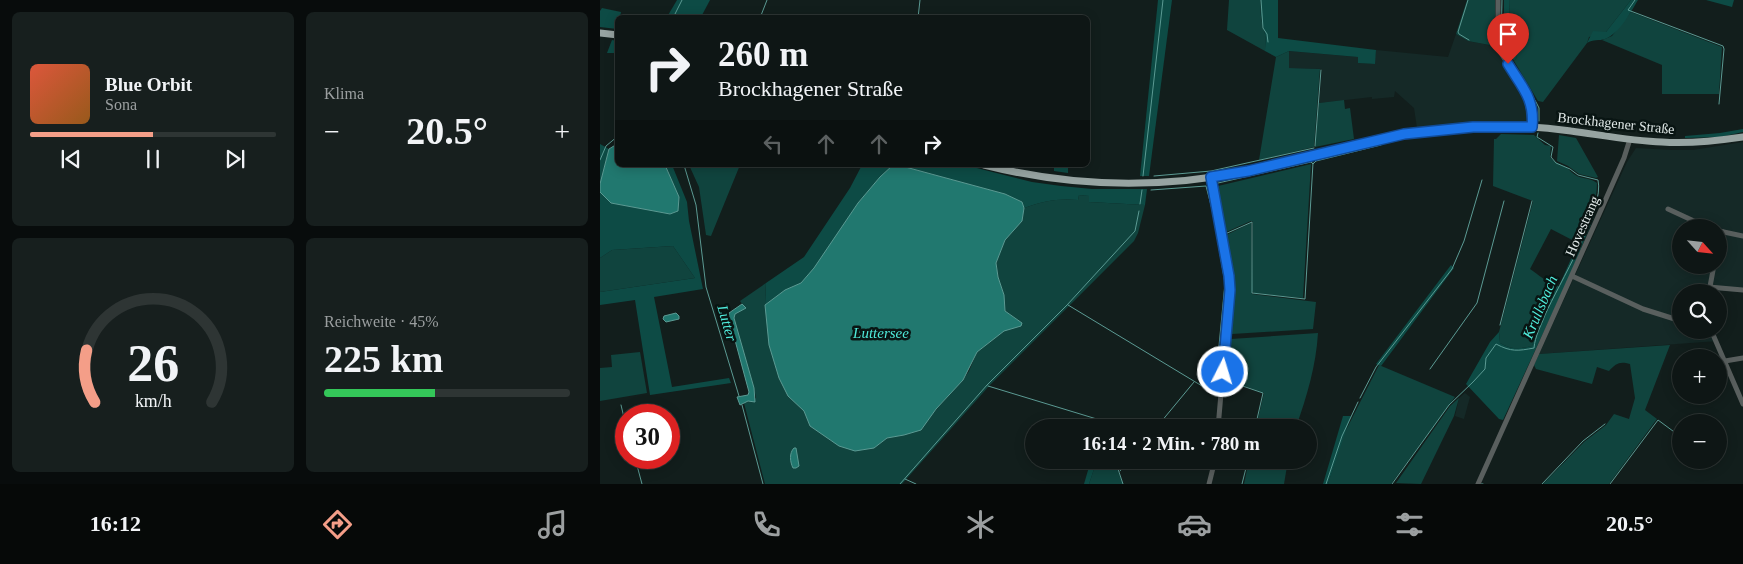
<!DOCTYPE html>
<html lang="de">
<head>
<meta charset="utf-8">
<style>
  body { margin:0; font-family:Georgia,serif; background:#171f1e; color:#f1f3f6; height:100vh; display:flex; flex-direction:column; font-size:19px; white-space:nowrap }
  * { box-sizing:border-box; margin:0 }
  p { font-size:16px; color:#9b9fa0 }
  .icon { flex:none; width:28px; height:28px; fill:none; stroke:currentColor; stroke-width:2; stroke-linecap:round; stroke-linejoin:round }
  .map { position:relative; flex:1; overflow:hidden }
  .details { display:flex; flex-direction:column; gap:12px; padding:12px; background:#080c0c; width:600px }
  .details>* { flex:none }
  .banner { position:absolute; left:15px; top:15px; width:475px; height:152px; border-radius:8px; box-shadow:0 2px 12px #0003,0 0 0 1px #2e3534; background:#0e1615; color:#f1f3f6; overflow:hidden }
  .needle { width:32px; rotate:117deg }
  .controls { position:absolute; left:1072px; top:219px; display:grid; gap:10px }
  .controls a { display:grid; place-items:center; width:55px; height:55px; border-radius:50%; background:#0e1615; box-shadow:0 2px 12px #0003,0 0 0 1px #2e3534; font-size:25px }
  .speed { position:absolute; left:15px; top:404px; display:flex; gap:10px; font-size:25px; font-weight:700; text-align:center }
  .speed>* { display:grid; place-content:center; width:65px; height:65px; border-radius:50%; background:#0e1615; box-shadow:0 2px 12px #0003,0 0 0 1px #2e3534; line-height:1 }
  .speed .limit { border:8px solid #d22; background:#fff; color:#111 }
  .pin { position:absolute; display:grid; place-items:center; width:42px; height:42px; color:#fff; margin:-51px -21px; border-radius:50% 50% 50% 0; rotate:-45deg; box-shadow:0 0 5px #0007 }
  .pin .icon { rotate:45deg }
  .me { position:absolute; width:55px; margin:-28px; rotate:5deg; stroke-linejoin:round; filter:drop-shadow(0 0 4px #0008) }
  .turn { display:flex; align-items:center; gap:18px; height:105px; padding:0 20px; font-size:22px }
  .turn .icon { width:65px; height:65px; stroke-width:2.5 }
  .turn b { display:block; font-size:35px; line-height:42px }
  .lanes { display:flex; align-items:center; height:48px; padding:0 20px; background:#0003; justify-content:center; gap:25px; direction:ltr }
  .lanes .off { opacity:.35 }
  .big { font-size:38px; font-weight:600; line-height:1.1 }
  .details .widget { flex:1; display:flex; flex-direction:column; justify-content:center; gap:8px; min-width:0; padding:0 18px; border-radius:8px; background:#171f1e }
  .details .dial { align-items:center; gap:0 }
  .dial svg { height:130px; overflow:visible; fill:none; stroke:#2e3534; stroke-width:7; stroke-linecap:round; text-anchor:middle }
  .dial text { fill:#f1f3f6; stroke:none }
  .song { display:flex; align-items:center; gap:15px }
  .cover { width:60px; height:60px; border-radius:8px; background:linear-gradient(135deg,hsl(10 70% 55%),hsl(30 70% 35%)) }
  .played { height:5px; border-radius:2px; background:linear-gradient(90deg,#f49e88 50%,#2e3534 50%) }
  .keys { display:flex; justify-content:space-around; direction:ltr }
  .heat { display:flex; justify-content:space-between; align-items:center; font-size:28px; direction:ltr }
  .charge { height:8px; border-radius:4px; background:linear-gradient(90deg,#34c759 45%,#2e3534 0) }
  .details .tiles { flex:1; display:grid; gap:12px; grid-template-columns:repeat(2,1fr) }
  .trip { position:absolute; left:425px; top:419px; width:292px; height:50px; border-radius:25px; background:#0e1615; box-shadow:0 2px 12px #0003,0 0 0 1px #2e3534; font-weight:600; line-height:50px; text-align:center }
  .tab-bar { display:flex; height:80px; justify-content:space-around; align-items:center; background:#060908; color:#9b9fa0 }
  .tab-bar .icon { width:35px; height:35px }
  .tab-bar .current { color:#f49e88 }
  .tab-bar b { font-size:22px; color:#f1f3f6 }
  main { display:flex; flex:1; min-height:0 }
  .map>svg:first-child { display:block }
  .built { fill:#152927; fill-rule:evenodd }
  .green { fill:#10443e }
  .forest { fill:#0d4b45 }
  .water { fill:#21786f; stroke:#5b9a93 }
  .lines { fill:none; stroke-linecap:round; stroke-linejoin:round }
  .stream { stroke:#5b9a93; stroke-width:1 }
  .minor { stroke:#595f5e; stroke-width:5 }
  .major { stroke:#97a4a2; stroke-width:7 }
  .route-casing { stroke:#114b97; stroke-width:12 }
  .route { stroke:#1a73e8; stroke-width:9 }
  .labels { text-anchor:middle; stroke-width:5; stroke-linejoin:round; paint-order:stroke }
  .street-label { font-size:14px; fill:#e1e9e8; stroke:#091513 }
  .water-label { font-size:15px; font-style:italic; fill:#4febdb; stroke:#091513 }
</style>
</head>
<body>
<main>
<section class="details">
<div class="tiles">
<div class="widget">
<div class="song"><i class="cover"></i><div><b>Blue Orbit</b><p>Sona</p></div></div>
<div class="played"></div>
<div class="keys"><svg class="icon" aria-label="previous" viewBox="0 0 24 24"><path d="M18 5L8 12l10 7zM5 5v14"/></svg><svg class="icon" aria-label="pause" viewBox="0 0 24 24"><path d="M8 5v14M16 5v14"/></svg><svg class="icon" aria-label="next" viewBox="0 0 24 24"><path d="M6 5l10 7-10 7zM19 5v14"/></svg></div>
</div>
<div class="widget"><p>Klima</p>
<div class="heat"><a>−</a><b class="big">20.5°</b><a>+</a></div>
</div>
<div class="widget dial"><svg viewBox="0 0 100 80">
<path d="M14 69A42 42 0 1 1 86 69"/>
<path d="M14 69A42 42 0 0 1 9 37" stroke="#f49e88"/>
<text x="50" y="56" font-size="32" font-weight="700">26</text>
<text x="50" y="72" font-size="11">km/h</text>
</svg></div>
<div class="widget"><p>Reichweite · 45%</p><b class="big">225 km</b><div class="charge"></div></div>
</div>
</section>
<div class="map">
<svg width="1143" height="484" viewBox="0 0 1143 484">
  <rect width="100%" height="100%" fill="#121e1c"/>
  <g class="built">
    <path d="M856,34L868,41L895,46L926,99L930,116L929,121H892L817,128L814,108L795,91L794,97L772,99V97L719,103L722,69L688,68L689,51L758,57L759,63L774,64L776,50L848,57Z"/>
    <path d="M1143,142V292L1112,290L1111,292H1081V330H1114L1118,341L939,354L1027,162L1036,148L1072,150H1093ZM1081,228H1119V265H1081Z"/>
    <path d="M865,393L870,397L864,419L855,416L859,398Z"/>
  </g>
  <g class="green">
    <path d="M629,0H661C659,12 662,22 665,34C666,39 665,46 665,51L627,30Z"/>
    <path d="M867,0H895V46L868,41L856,34Z"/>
    <path d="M909,0H1031L1006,32L989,37L987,43L943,102L938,101L914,61L917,57L910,43Z"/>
    <path d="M1031,12L1122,47L1119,94H1062V65L1002,40L1012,36Z"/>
    <path d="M689,51V68L720,69L714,147L659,160L676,57Z"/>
    <path d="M744,100L745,109L750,108L754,139L715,147L719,103Z"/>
    <path d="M901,134L934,135L945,145L951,146L950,157C955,164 961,164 967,168C971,171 973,174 977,176C984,179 991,178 997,183C997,203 989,225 978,243L951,229L930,269C939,275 945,281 955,285L932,346C919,349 912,350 900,343L899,332L933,201L893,186L894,139H896Z"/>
    <path d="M959,135L976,138L998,177L996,178L979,174L968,166L957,161Z"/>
    <path d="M711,164L703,298L654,293L652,291L653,222L651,221L624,233L618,186Z"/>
    <path d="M89,165H140L111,236L106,235L99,187Z"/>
    <path d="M479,195L490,196L489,202L545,205L538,233L534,241L390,385L302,484H165L144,403L156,398L154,388L134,318L135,314L145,308L140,301L166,283L165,305L188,396L204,411L210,426L223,434L231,441L274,448L287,438L304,435L329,417L363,380L369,371L377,352L404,331L421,322L405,311L404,295L398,277L396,263L405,240L422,221L424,208C442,201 458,198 478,200Z"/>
    <path d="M651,223L652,294L716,302L713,329L632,334L628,332L632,283L624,236Z"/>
    <path d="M73,246L95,278L0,292V258L12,250Z"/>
    <path d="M718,333C716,366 707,396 696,427H656L664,393L625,379L628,341L631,339Z"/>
    <path d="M1070,345L1045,410L1057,419L1009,484H943L984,442L1006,425L1014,414L1029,419L1035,398L1030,364C1020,361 1016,363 1009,371L997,367L992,384L936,369L934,365L939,354Z"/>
    <path d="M40,352L47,393L0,401V368L12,367L11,355Z"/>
    <path d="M779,365L855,397L791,484H728L743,436Z"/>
    <path d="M859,398L854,416L821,484L796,483L850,406Z"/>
    <path d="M497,460H514L523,484H489Z"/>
    <path d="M649,460H688L684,484H644Z"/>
  </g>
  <g class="forest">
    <path d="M77,0H110L101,17H67Z"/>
    <path d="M558,0H572L549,176H540Z"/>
    <path d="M661,0H678V38L776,50L775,64L758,63V57L689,51L676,57L665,51C665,46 666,39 665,34C662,22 659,12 661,0Z"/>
    <path d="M904,0H909L910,43L917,57L914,61L904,43Z"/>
    <path d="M1031,0H1038C1030,13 1020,33 1005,39C999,41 993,39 987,43L993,31L1006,32Z"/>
    <path d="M1106,0H1134L1132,7Z"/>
    <path d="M2,8L21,12L20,17L18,18L17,29L0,27V11Z"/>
    <path d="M12,40L17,41V53H7Z"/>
    <path d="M1143,129V132L1120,137L1085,138V136L1120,133Z"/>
    <path d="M0,144L9,149L0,184Z"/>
    <path d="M65,165H72L87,202L89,221L103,289L54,297L72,387L129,378L131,383L50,395L35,300L0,305V292L95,278L73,246L12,250L0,258V191L11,203L70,214L78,211L79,197Z"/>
    <path d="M262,165H293L280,177L258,203L215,268L201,283L185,290L165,305L166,283L204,257L250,188Z"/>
    <path d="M298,165H365L432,182L461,186L492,189H547L545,205L489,202V196L479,195L478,200C459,198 442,201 424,208L422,202L405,194Z"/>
    <path d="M454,165H468V173L454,171Z"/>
    <path d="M996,198L1001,200L970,275L903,420L899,419L866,384L890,342L899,332L900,343C912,350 919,349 932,346L955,285L959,286L978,243L985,231Z"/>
    <path d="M851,265L854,268L781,366L776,364Z"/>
    <path d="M743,416H751L728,484H723Z"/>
    <path d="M491,460H497L489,484H484Z"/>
  </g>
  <g class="water">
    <path d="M17,144L18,165H65L79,197L78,211L70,214L11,203L0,192V184L9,149Z"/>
    <path d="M293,165H298L405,194L422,202L424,208L422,221L405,240L396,263L398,277L404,295L405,311L422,323L421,326L404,331L377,352L363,380L336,409L321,430L304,435L287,438L274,448L255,451L239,446L210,426L204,411L188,396L179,378L169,345L165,305L185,290L201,283L214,268L258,203L280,177Z"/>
    <path d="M142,304L146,308L135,314L134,318L154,388L155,402L148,401L140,405L137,397L148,395L149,392L129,318V313Z"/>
    <path d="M76,313L79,316V319L66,322L63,319L64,316Z"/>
    <path d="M194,448H196L199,466L196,468H193C190,462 189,453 194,448Z"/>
  </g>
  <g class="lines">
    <g class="stream">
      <path d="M661,0L663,28L667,34L668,42"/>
      <path d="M868,0L858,32L859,34L869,40"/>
      <path d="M902,0L901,43L936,102L939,108V121"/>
      <path d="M1035,0L1028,10L1123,46L1124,49L1119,104"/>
      <path d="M73,18L82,0"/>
      <path d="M160,18L167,0"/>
      <path d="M318,18L320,0"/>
      <path d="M715,146L721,70"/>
      <path d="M0,160L6,146L18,136"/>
      <path d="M84,165L96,205L106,287L139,396"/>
      <path d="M543,176L563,0"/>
      <path d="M554,176L611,171L714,148"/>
      <path d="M616,185L618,183L711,162L713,164L716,161L781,145"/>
      <path d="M551,190L606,186L613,213"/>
      <path d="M540,204L542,190"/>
      <path d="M625,234L652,222V293L705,299L713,163"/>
      <path d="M468,305L607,389L616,377L625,283L615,225"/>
      <path d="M900,325L932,201"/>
      <path d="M830,369L877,303L904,201"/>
      <path d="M625,380L663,393L655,428"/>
      <path d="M388,386L500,420L506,428"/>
      <path d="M760,398L776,367L852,269L864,241L882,180"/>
      <path d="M21,405L26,426"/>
      <path d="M142,405L163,484"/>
      <path d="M556,428L594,382"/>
      <path d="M35,458L42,484"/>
      <path d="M515,460L523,484"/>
      <path d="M520,471L529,460"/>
      <path d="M305,479L316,484"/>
      <path d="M300,484L387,385L467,305L535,231L539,211"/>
      <path d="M642,484L648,460"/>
      <path d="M726,484L742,436L758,402"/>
      <path d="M792,484L849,405L873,382L885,369L886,358L896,344C911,352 918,351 934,348C935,336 941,326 945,315C958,285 1005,209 998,180L978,175L970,169L956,163L951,157L953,147L937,137L938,133"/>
      <path d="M881,484H883"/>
      <path d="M942,484L983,441L1005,424"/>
      <path d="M1010,484L1058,420L1081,437"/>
    </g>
    <g class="minor">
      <path d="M898,0V44L901,53L929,98L932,105V127"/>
      <path d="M611,177L629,276L630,290L618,428"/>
      <path d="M1068,209L1109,228"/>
      <path d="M1119,231L1143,236"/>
      <path d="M1119,248L1123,232"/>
      <path d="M972,276L1043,309L1081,321"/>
      <path d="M1109,287L1143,290"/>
      <path d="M1109,292L1114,265"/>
      <path d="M1111,330L1143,404"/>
      <path d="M1125,361L1143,358"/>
      <path d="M609,484L615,460"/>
      <path d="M878,484L997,219L1024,158L1030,139"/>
    </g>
    <g class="major">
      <path d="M0,33L18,35"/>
      <path d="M384,165C471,187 560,189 648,171C723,155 797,131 874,127C906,125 939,126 971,131C1001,135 1032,141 1062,142C1089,144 1116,141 1143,137"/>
    </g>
  </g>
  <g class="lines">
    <defs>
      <path id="route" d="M623,372L630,290L629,276L611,177L648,171L804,134L873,127H932C935,99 922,87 908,64"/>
    </defs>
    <use href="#route" class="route-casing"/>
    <use href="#route" class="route"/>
  </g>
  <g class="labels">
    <g class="street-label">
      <text transform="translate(1016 123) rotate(6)" y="5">Brockhagener Straße</text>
      <text transform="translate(982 226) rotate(-66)" y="5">Hovestrang</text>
    </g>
    <g class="water-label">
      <text transform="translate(940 307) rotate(-67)" y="5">Krullsbach</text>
      <text transform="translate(127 323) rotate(74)" y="5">Lutter</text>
      <text x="281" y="338">Luttersee</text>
    </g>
  </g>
</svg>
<div class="controls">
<a><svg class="needle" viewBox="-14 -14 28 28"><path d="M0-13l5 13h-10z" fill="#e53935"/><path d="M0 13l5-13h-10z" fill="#9b9fa0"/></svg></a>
<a><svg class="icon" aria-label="search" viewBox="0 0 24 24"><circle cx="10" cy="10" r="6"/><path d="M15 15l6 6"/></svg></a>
<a>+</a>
<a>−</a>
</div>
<div class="speed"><div class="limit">30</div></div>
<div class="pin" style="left:908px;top:64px;background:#d93025"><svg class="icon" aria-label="arrive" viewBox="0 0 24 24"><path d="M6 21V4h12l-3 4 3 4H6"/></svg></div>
<svg class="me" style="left:623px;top:372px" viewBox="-20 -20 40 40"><circle r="17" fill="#1a73e8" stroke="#fff" stroke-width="3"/><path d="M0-11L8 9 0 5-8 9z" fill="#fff"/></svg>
<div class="trip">16:14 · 2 Min. · 780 m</div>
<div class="banner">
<div class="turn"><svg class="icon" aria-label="right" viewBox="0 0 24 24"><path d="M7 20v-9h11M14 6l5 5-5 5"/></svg><div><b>260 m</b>Brockhagener Straße</div></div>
<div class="lanes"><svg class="icon off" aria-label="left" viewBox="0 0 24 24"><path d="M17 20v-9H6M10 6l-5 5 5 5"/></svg><svg class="icon off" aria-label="ahead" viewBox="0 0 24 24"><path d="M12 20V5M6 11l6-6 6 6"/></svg><svg class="icon off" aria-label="ahead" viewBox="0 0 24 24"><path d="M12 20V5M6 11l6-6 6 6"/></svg><svg class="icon" aria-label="right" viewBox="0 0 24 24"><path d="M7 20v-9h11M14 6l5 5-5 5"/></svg></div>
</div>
</div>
</main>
<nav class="tab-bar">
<b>16:12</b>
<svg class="icon current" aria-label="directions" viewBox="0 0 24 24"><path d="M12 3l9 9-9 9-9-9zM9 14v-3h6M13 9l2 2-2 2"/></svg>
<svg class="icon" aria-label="music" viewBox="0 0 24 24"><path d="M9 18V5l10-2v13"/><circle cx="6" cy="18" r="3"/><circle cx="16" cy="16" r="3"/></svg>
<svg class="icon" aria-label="phone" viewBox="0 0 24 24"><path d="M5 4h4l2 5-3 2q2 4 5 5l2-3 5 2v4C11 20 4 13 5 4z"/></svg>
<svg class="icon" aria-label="climate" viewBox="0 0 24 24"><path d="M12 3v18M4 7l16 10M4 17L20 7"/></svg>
<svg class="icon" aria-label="car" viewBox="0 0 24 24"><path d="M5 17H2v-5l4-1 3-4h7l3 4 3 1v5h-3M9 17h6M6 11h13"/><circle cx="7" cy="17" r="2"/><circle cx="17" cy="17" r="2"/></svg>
<svg class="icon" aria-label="filters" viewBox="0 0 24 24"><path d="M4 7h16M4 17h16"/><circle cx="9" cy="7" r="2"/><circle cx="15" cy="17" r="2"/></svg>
<b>20.5°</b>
</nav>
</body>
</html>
